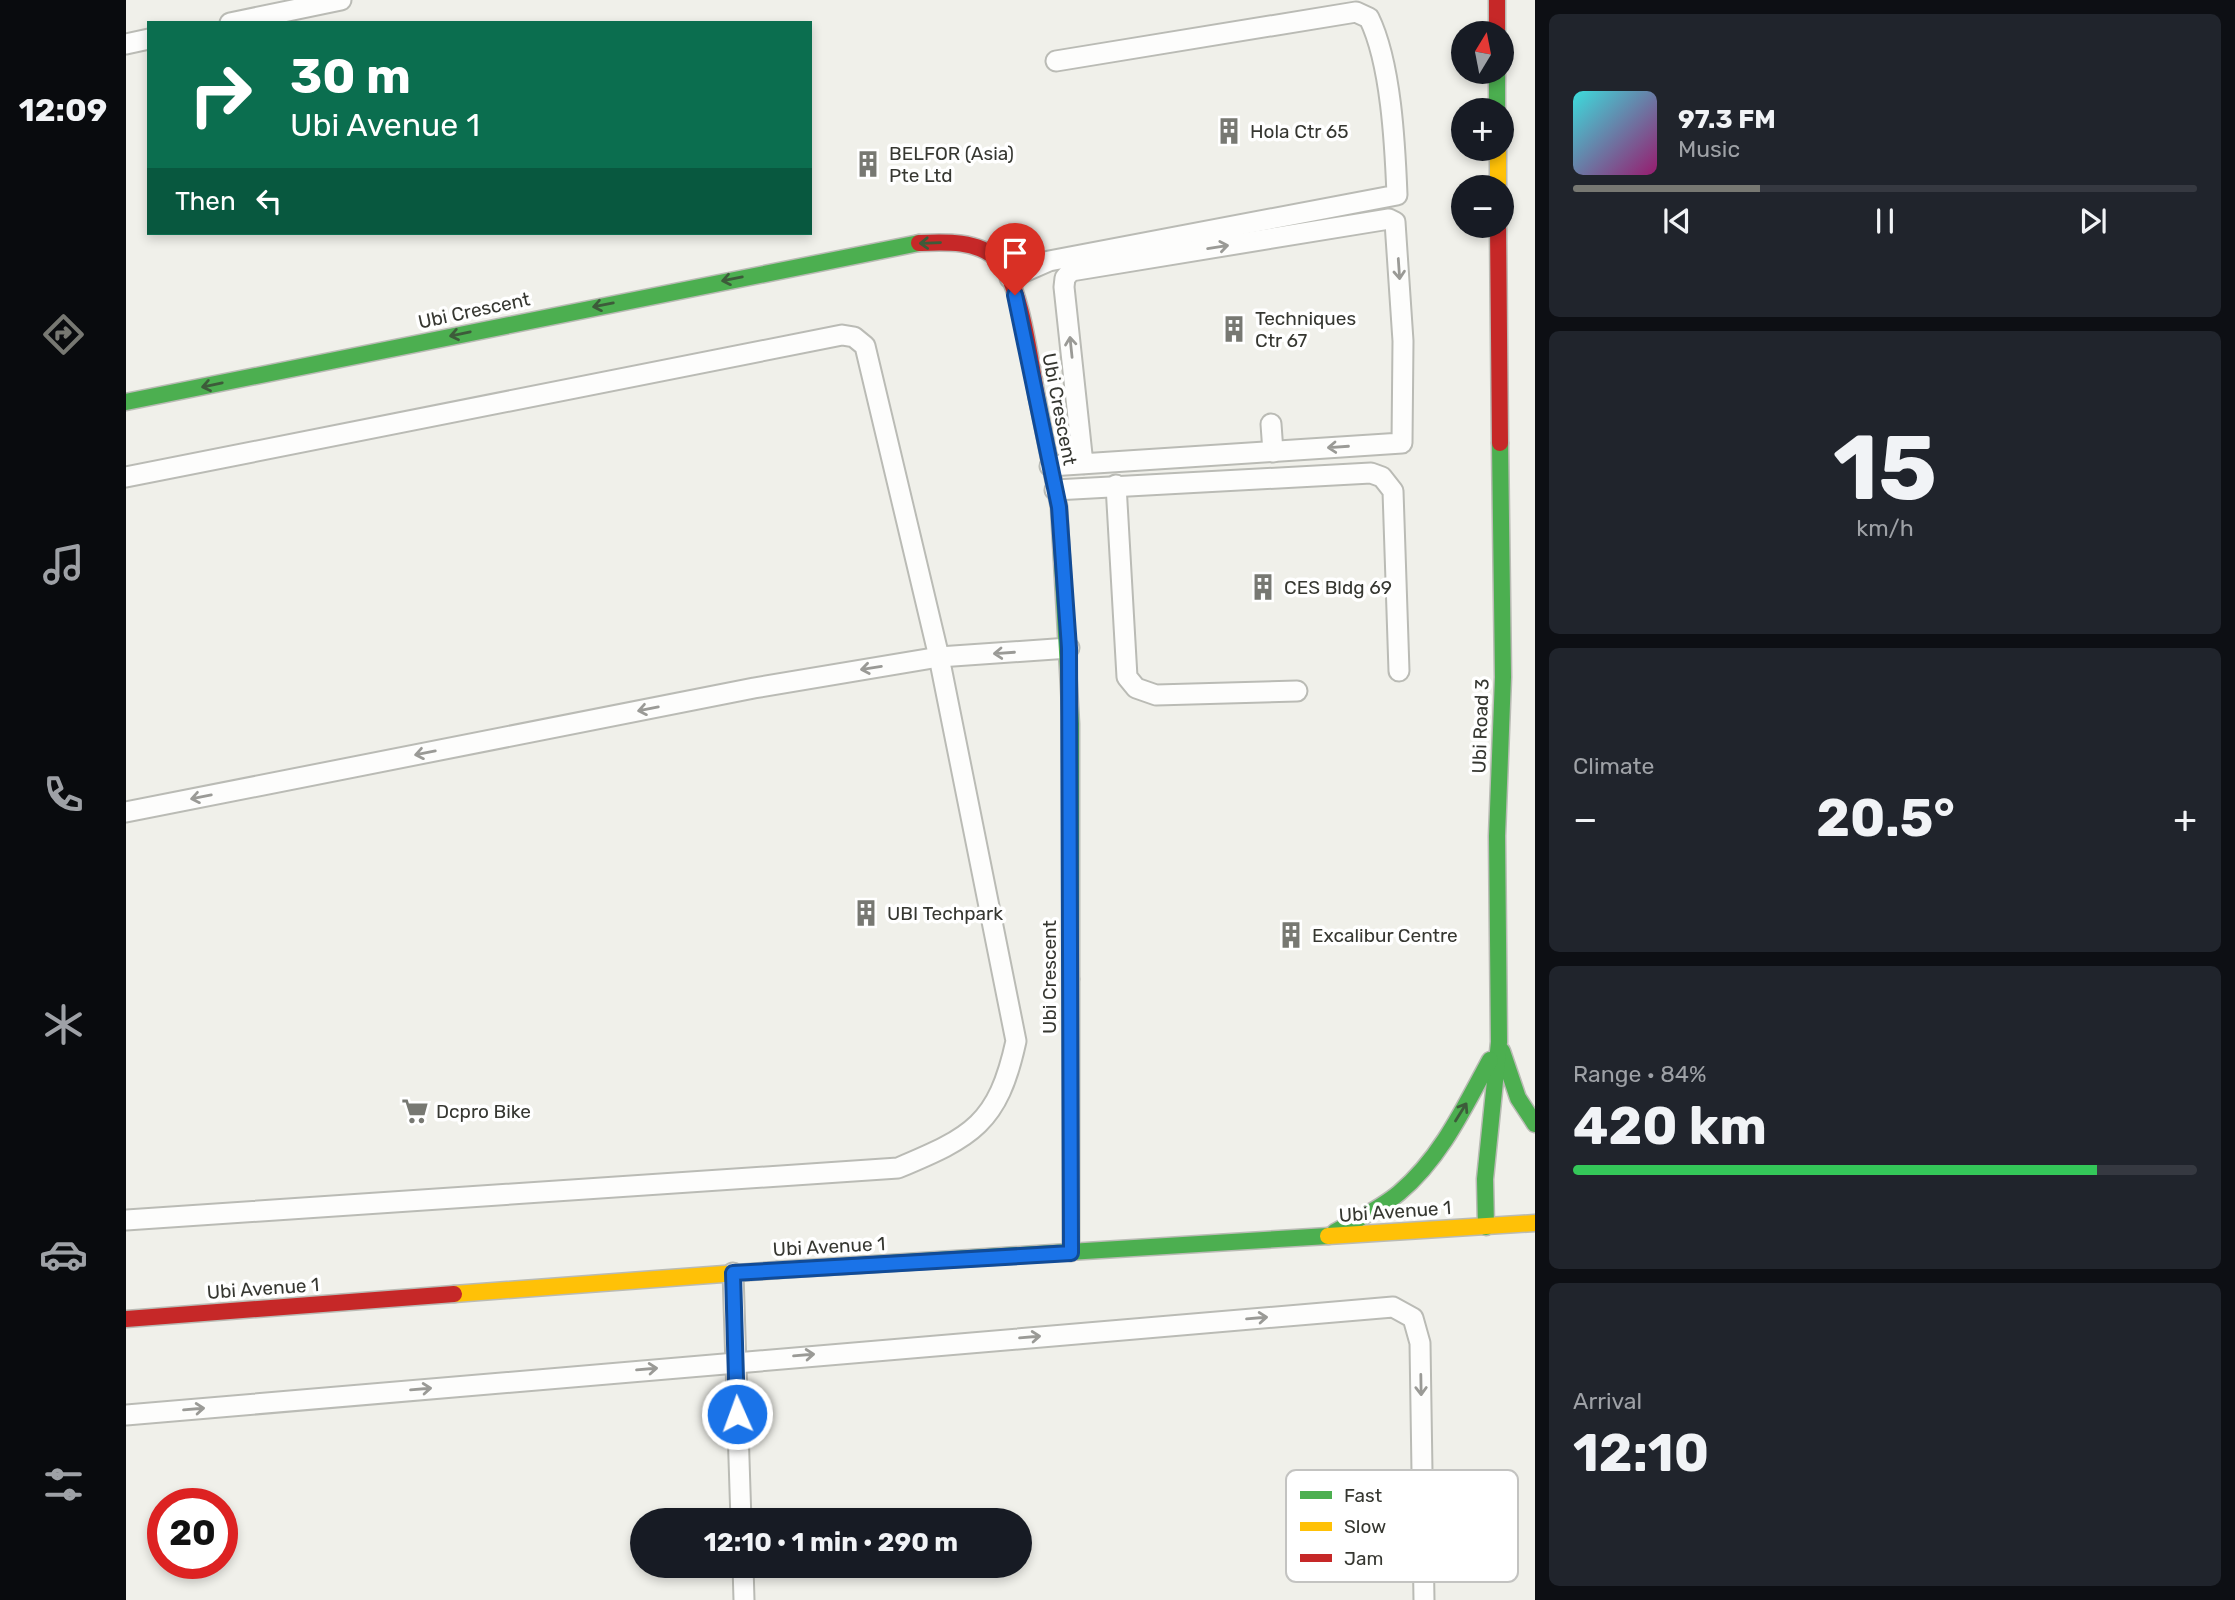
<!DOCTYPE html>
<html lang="en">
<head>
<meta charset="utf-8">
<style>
  body { margin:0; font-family:Rubik,sans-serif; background:#20242c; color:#f1f3f6; height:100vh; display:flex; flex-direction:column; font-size:26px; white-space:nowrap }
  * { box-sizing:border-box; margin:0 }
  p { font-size:23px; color:#9ea1a6 }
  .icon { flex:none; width:38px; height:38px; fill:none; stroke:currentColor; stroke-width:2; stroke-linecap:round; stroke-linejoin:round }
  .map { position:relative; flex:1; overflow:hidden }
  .panel { display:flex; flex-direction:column; gap:14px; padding:14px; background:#0d0f14; width:700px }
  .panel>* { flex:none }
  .banner { position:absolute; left:21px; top:21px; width:665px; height:214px; border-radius:0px; box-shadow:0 4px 10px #0003; background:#0b6e4f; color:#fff; overflow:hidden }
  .needle { width:46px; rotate:10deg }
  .tools { position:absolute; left:1325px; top:21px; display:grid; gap:14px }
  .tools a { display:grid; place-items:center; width:63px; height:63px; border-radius:50%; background:#171b24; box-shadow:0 4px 10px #0003; font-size:35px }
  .speed { position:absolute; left:21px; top:1488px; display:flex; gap:14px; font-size:35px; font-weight:700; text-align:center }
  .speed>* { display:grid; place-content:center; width:91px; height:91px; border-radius:50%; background:#171b24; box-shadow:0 4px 10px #0003; line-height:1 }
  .speed .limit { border:10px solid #d22; background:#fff; color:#111 }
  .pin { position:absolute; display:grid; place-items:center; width:60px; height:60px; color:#fff; margin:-72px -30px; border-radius:50% 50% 50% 0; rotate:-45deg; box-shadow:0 0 7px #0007 }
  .pin .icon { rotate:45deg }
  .me { position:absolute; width:77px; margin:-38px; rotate:358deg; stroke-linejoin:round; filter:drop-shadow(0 0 5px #0008) }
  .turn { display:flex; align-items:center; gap:24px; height:147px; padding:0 28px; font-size:32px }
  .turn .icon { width:91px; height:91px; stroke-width:2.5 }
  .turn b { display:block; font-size:49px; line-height:60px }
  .then { display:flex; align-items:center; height:66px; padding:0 28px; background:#0003; gap:14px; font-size:26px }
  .big { font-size:52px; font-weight:700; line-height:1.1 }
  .panel .card { flex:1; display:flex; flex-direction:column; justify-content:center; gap:10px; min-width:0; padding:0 24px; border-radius:10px; background:#20242c }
  .panel .dial { align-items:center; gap:0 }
  .dial b { font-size:91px; line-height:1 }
  .song { display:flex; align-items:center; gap:21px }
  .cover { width:84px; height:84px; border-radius:10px; background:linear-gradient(135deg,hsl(180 70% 55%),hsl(320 70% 35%)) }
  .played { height:7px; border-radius:4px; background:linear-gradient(90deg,#777872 30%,#363941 30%) }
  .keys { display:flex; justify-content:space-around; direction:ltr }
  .heat { display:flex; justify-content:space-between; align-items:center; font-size:38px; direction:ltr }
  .charge { height:10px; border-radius:5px; background:linear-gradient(90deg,#34c759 84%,#363941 0) }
  .trip { position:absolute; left:504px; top:1508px; width:402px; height:70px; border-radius:35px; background:#171b24; box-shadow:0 4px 10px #0003; font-weight:700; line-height:70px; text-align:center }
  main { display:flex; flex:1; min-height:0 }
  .tabs { display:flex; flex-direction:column; width:126px; justify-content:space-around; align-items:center; background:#090b0e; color:#9ea1a6 }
  .tabs .icon { width:49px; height:49px }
  .tabs .on { color:#777872 }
  .tabs b { font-size:32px; color:#f1f3f6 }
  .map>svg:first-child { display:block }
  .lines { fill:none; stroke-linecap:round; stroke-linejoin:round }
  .lane-casing { stroke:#babbb5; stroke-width:23 }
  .fast-casing { stroke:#babbb5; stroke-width:19 }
  .slow-casing { stroke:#babbb5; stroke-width:19 }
  .jam-casing { stroke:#babbb5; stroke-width:19 }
  .lane { stroke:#fdfdfc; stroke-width:19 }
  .fast { stroke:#4caf50; stroke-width:16 }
  .slow { stroke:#ffc107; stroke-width:16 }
  .jam { stroke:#c62828; stroke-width:16 }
  .oneway { stroke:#3d5b3a }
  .oneway2 { stroke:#9a9a96 }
  .route-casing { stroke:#114b97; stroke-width:18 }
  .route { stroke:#1a73e8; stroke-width:12 }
  .labels { text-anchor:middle; stroke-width:7; stroke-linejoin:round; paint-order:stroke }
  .poi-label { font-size:19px; fill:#363731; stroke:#fff; text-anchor:start }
  .street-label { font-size:19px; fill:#363731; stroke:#fff }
  .key { fill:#fff; stroke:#c3c3c1; stroke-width:2 }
  .key-label { font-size:19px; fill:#363731 }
</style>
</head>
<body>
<main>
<nav class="tabs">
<b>12:09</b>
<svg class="icon on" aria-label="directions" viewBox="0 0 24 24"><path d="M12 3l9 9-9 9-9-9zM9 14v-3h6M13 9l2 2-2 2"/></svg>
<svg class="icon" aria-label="music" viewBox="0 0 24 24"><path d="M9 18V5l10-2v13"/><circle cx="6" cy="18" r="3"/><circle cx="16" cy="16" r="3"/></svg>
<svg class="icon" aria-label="phone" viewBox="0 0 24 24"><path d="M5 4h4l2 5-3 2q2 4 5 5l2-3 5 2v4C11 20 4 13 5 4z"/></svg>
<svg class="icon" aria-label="climate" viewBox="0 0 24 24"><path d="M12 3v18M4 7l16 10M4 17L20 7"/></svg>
<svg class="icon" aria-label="car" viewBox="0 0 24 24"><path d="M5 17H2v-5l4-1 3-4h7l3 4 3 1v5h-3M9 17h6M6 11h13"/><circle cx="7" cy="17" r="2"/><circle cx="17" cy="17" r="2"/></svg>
<svg class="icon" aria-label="filters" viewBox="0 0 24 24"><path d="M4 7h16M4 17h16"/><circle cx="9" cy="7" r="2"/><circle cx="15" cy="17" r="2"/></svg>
</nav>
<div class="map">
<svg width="1409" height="1600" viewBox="0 0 1409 1600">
  <rect width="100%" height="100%" fill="#f0f0ea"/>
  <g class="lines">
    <defs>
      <g id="lane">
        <path d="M104,23L215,0"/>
        <path d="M0,44L23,39"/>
        <path d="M884,278L923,261L1271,195C1269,144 1265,63 1243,18L1230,12L930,61"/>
        <path d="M1145,424L1147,452"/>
        <path d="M924,466L1276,443L1277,341L1269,222L1263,219L945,271L939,278L938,287L957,464"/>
        <path d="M0,477L716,335L728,337L739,346L813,657L890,1041C872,1124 846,1137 772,1168L0,1220"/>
        <path d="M990,485L1001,677L1010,688L1030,695L1171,691"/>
        <path d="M929,490L1245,473L1256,477L1267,491L1273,671"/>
        <path d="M0,812L628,688L813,657L943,648"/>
        <path d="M607,1273L615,1521"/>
        <path d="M0,1415L1267,1307L1287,1318L1294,1343L1298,1600"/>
        <path d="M617,1566L618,1600"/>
      </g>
      <g id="fast">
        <path d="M1371,72V110"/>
        <path d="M911,398L933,507L945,724V979"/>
        <path d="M0,402L793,243"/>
        <path d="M1376,1051L1392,1098L1409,1124"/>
        <path d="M1360,1227L1359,1179L1373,1042L1371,836L1377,677L1374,443"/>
        <path d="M1209,1232C1231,1219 1254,1209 1273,1193C1315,1158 1339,1106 1364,1060"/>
        <path d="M651,1270L1202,1236"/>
      </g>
      <g id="slow">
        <path d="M1372,149V187"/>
        <path d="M945,979V1253"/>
        <path d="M1202,1236L1409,1223"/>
        <path d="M328,1294L651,1270"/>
      </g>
      <g id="jam">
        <path d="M1371,0V33"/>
        <path d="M1372,226L1374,443"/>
        <path d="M793,243C818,242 851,240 871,259C895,280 905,366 911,398"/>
        <path d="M0,1319L328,1294"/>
      </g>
    </defs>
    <use href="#lane" class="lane-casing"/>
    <use href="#fast" class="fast-casing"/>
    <use href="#slow" class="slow-casing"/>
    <use href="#jam" class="jam-casing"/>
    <use href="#lane" class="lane"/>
    <use href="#fast" class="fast"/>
    <use href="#slow" class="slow"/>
    <use href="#jam" class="jam"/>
  </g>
  <defs><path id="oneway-shaft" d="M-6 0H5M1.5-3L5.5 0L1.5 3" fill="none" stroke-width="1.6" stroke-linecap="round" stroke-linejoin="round" transform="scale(1.75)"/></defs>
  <g class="oneway">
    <use href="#oneway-shaft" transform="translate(804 243) rotate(178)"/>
    <use href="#oneway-shaft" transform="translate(606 279) rotate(169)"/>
    <use href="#oneway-shaft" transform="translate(477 305) rotate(169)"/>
    <use href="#oneway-shaft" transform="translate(334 334) rotate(168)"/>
    <use href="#oneway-shaft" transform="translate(86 385) rotate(168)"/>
    <use href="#oneway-shaft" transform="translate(1335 1112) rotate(-58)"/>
  </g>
  <g class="oneway2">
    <use href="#oneway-shaft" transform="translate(1092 247) rotate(-9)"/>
    <use href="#oneway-shaft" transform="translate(1273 269) rotate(86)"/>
    <use href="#oneway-shaft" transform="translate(945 347) rotate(-96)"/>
    <use href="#oneway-shaft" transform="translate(1212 447) rotate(176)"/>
    <use href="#oneway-shaft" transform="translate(878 653) rotate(176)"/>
    <use href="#oneway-shaft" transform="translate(745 668) rotate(171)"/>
    <use href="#oneway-shaft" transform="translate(522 709) rotate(169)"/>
    <use href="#oneway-shaft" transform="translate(299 753) rotate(169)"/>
    <use href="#oneway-shaft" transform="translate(75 797) rotate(169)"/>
    <use href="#oneway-shaft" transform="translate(1131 1318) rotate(-5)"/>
    <use href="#oneway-shaft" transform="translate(904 1337) rotate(-5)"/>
    <use href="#oneway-shaft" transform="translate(678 1355) rotate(-5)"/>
    <use href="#oneway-shaft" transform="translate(521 1369) rotate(-5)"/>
    <use href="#oneway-shaft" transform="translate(1295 1385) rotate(89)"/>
    <use href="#oneway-shaft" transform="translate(295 1389) rotate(-5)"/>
    <use href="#oneway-shaft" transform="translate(68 1409) rotate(-5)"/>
  </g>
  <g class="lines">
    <defs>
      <path id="route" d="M611,1414L607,1273L945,1253L943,648L933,507L889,295"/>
    </defs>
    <use href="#route" class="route-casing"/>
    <use href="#route" class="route"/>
  </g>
  <defs>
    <symbol id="building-bare" viewBox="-9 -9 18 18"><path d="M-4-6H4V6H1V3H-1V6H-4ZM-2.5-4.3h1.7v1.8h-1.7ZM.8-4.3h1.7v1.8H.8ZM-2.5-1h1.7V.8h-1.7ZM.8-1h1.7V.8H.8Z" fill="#777872" stroke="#fff" stroke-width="2.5" paint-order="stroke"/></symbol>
    <symbol id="supermarket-bare" viewBox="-9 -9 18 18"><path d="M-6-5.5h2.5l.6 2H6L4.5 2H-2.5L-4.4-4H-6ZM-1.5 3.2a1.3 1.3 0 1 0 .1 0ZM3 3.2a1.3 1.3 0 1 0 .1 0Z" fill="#777872" stroke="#fff" stroke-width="2.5" paint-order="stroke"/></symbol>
  </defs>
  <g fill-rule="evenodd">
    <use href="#building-bare" x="1084" y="112" width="38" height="38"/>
    <use href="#building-bare" x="723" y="145" width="38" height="38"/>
    <use href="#building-bare" x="1089" y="310" width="38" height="38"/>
    <use href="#building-bare" x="1118" y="568" width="38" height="38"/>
    <use href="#building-bare" x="721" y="894" width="38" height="38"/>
    <use href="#building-bare" x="1146" y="916" width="38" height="38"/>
    <use href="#supermarket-bare" x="270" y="1092" width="38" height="38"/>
  </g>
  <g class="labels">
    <g class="poi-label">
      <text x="1124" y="138">Hola Ctr 65</text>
      <text x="763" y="160">BELFOR (Asia)<tspan x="763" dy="22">Pte Ltd</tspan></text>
      <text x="1129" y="325">Techniques<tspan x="1129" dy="22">Ctr 67</tspan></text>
      <text x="1158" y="594">CES Bldg 69</text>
      <text x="761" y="920">UBI Techpark</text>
      <text x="1186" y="942">Excalibur Centre</text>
      <text x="310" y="1118">Dcpro Bike</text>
    </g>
    <g class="street-label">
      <text transform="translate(348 310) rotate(-12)" y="7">Ubi Crescent</text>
      <text transform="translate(934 409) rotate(79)" y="7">Ubi Crescent</text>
      <text transform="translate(1354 726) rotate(-88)" y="7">Ubi Road 3</text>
      <text transform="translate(923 977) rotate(-90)" y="7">Ubi Crescent</text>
      <text transform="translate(1269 1211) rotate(-4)" y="7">Ubi Avenue 1</text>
      <text transform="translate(703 1246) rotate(-3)" y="7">Ubi Avenue 1</text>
      <text transform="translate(137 1288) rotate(-4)" y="7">Ubi Avenue 1</text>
    </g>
  </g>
  <rect x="1160" y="1470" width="232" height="112" rx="10" class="key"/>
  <rect x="1174" y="1491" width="32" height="8" fill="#4caf50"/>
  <rect x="1174" y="1522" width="32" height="9" fill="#ffc107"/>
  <rect x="1174" y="1554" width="32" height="8" fill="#c62828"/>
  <g class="key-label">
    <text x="1218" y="1502">Fast</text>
    <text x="1218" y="1533">Slow</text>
    <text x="1218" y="1565">Jam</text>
  </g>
</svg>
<div class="tools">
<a><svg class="needle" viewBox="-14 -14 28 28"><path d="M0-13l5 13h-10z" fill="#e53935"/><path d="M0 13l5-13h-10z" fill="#9ea1a6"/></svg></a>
<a>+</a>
<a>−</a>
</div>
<div class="speed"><div class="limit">20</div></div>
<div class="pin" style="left:889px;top:295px;background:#d93025"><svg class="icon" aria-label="arrive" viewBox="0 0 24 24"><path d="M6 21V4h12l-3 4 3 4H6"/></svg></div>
<svg class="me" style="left:611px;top:1414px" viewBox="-20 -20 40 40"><circle r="17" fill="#1a73e8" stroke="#fff" stroke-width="3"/><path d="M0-11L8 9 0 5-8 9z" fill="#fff"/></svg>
<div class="trip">12:10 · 1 min · 290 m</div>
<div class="banner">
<div class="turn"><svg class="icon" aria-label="right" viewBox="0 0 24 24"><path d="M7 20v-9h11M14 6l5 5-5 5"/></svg><div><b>30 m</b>Ubi Avenue 1</div></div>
<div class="then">Then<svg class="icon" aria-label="left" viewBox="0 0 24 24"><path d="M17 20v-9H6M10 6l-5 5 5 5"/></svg></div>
</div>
</div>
<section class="panel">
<div class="card">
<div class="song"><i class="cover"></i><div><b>97.3 FM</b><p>Music</p></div></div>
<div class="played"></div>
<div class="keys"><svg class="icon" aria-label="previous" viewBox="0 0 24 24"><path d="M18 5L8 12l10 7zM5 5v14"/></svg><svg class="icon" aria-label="pause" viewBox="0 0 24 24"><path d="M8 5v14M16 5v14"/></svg><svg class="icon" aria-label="next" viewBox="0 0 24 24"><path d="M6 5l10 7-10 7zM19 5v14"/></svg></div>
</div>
<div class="card dial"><b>15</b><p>km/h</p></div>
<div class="card"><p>Climate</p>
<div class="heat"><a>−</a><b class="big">20.5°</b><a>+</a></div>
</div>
<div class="card"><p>Range · 84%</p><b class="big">420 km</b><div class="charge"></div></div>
<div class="card"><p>Arrival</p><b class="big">12:10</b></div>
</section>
</main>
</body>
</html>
